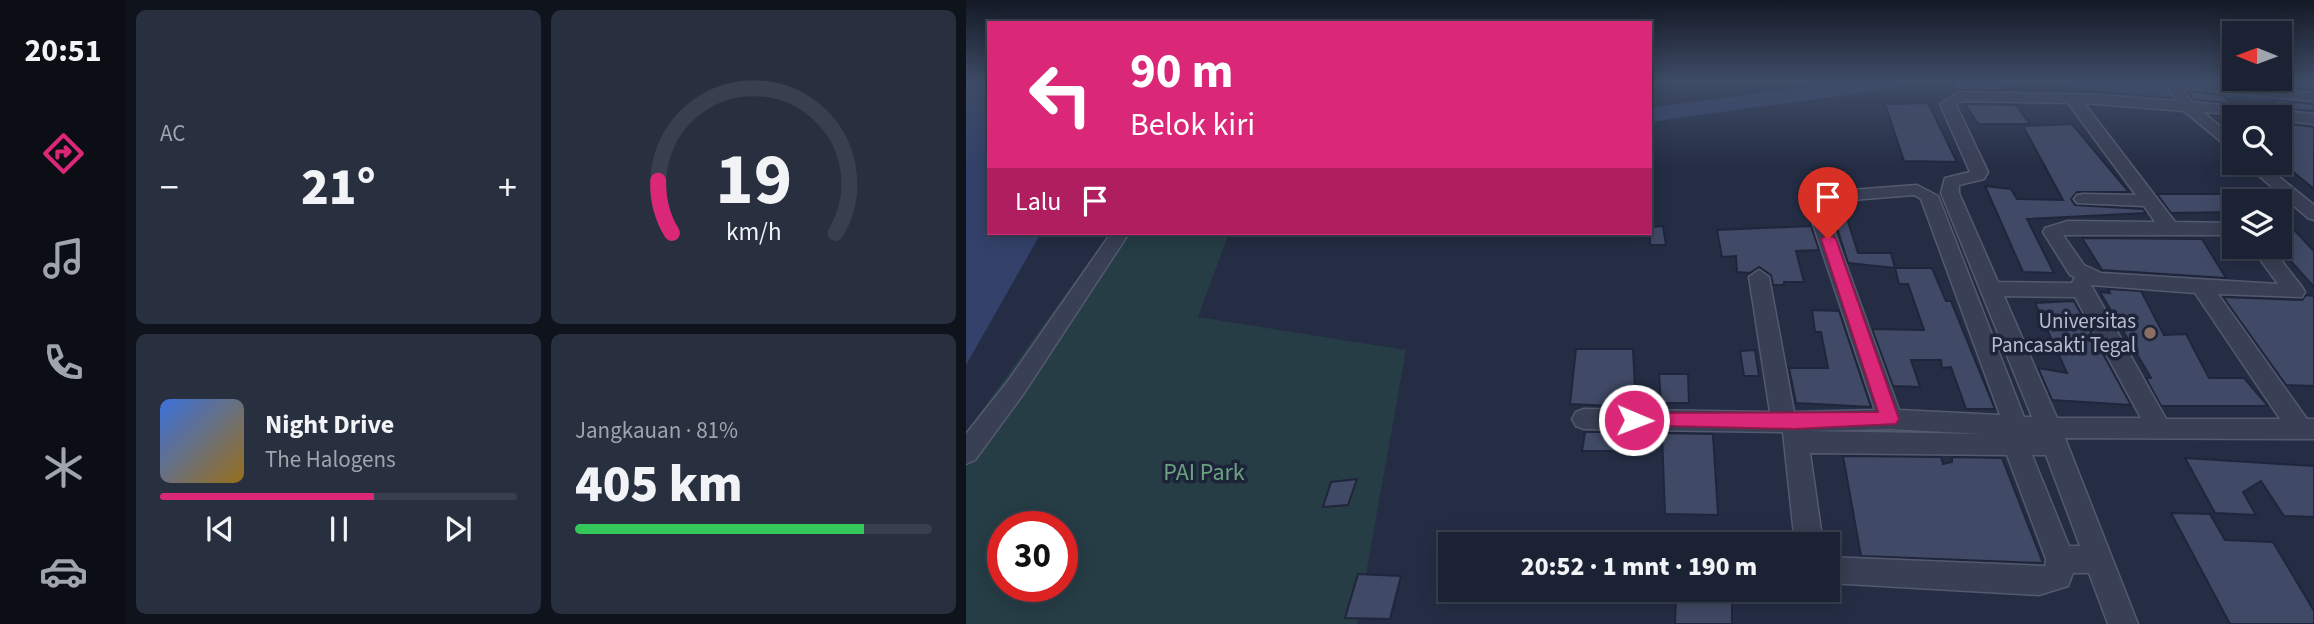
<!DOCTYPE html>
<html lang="id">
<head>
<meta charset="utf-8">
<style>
  body { margin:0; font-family:"Source Sans 3",sans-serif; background:#282f3f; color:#f1f3f6; height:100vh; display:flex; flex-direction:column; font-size:26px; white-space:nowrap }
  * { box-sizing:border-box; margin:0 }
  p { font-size:23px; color:#a0a4ac }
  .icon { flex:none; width:38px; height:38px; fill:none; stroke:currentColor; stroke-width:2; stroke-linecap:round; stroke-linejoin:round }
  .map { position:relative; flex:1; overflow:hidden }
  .details { display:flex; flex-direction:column; gap:10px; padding:10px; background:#0f131c; width:840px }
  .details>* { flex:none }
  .top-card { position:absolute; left:21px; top:21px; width:665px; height:214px; border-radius:0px; box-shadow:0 4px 18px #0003,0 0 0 2px #393f4e; background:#db2777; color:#fff; overflow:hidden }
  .needle { width:46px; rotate:271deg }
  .controls { position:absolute; left:1256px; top:21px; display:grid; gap:14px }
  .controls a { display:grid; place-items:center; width:70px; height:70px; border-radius:0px; background:#1b2233; box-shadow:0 4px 18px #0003,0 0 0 2px #393f4e; font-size:35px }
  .speed { position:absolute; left:21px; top:511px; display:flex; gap:14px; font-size:35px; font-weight:700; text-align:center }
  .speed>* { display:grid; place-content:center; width:91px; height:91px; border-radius:50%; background:#1b2233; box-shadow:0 4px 18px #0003,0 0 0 2px #393f4e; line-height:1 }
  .speed .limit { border:10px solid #d22; background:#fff; color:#111 }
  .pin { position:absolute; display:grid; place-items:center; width:60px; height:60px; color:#fff; margin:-72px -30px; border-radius:50% 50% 50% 0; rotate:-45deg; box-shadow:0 0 7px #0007 }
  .pin .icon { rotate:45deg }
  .me { position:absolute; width:77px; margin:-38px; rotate:91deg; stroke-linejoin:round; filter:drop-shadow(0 0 5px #0008) }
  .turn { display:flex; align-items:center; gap:24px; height:147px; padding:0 28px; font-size:32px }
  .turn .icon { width:91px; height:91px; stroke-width:2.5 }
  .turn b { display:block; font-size:49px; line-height:60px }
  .then { display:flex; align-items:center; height:66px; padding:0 28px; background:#0003; gap:14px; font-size:26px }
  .big { font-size:52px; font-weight:800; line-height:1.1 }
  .details .widget { flex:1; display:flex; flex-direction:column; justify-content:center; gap:10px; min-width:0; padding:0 24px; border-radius:10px; background:#282f3f }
  .details .dial { align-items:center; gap:0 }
  .dial svg { height:182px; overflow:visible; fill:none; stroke:#393f4e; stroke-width:7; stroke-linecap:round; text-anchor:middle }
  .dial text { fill:#f1f3f6; stroke:none }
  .song { display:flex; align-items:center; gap:21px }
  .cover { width:84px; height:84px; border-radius:10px; background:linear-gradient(135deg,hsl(220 70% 55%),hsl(40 70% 35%)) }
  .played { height:7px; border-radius:4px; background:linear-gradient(90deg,#db2777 60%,#393f4e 60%) }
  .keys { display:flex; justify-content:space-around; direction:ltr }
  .heat { display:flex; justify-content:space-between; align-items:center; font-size:38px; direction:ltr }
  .charge { height:10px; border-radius:5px; background:linear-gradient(90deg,#34c759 81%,#393f4e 0) }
  .details .tiles { flex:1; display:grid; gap:10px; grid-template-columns:repeat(2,1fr) }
  .trip { position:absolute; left:472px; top:532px; width:402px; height:70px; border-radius:0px; background:#1b2233; box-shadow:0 4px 18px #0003,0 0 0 2px #393f4e; font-weight:800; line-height:70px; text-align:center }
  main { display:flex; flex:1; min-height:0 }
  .dock { display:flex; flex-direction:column; width:126px; justify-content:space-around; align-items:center; background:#0b0e14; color:#a0a4ac }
  .dock .icon { width:49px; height:49px }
  .dock .on { color:#db2777 }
  .dock b { font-size:32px; color:#f1f3f6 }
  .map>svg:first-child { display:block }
  .green { fill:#263d45; fill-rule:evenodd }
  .water { fill:#34426b }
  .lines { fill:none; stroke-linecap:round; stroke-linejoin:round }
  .stream { stroke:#34426b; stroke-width:4.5 }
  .river { fill:#34426b; fill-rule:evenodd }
  .building { fill:#404965; stroke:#1f263b; stroke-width:2 }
  .minor-casing { stroke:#545a6e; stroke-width:3 }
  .minor { fill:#393f54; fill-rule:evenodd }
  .route { fill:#db2777; stroke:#8e194d; stroke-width:2 }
  .education-dot { fill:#8d6e63; stroke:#1d2439; stroke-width:2.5 }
  .labels { text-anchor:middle; stroke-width:7; stroke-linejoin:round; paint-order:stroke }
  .poi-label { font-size:21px; fill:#b6bbcd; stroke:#1d2439; text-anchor:end }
  .near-park-label { font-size:24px; fill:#6ba180; stroke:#1d2439 }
</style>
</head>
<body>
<main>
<nav class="dock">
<b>20:51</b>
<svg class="icon on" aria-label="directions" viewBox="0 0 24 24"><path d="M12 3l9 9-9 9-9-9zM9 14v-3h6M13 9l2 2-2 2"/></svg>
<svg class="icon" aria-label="music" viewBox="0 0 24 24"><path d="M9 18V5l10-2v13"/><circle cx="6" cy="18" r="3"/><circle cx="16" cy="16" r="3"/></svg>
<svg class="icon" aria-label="phone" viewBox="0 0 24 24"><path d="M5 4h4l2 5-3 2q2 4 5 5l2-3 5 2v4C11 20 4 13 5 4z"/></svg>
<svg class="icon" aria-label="climate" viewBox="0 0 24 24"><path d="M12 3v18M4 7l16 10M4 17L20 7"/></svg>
<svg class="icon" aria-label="car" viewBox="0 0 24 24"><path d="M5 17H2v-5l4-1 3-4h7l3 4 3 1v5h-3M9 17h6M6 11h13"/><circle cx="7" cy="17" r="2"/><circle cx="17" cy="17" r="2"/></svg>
</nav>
<section class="details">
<div class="tiles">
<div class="widget"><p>AC</p>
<div class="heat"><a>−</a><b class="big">21°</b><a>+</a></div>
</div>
<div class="widget dial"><svg viewBox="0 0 100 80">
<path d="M14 69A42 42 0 1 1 86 69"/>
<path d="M14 69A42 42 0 0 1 8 46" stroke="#db2777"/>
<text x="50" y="56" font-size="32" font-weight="700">19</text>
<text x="50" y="72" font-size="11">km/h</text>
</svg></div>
<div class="widget">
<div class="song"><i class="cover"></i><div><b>Night Drive</b><p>The Halogens</p></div></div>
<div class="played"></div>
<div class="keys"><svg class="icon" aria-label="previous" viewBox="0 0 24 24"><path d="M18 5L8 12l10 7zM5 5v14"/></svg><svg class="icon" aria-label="pause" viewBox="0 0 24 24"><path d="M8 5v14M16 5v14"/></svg><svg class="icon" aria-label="next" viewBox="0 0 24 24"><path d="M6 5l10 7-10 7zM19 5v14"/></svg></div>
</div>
<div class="widget"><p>Jangkauan · 81%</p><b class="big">405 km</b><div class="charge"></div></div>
</div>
</section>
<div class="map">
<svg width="1348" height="624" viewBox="0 0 1348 624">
  <rect width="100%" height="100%" fill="#242d44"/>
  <path class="green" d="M144,233H263L232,317L440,350L391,624H0V432ZM37,527H96V586H37Z"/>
  <path class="water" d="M0,81H23V233H75L0,365Z"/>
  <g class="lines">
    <path class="stream" d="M1247,94L1348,103"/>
    <g class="river">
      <path d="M882,81H942L931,88L684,122V108Z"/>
      <path d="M1097,81C1121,81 1227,75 1238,92L1227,99L1108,88Z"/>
    </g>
  </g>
  <g class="building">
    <path d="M985,81H1033L1040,90H991Z"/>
    <path d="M1288,81H1348V90L1293,86Z"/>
    <path d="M1222,91L1256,95L1264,103L1227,100Z"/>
    <path d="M1306,100L1348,104V111L1314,108Z"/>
    <path d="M962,103L991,162L938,161L919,104Z"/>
    <path d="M999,104L1050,105L1064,124H1012Z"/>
    <path d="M1314,123L1348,127V189L1314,161Z"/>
    <path d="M1106,124L1163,192H1111L1105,199L1109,205L1177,209L1180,213L1061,219L1088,273L1057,272L1019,186L1045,189L1051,199L1097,200L1057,126Z"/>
    <path d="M1261,188H1289L1301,201H1272L1269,197V212L1205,213L1191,194H1266Z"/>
    <path d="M864,205L877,206L892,253H925L929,268L882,263Z"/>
    <path d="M1314,215L1348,251V287L1314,249Z"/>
    <path d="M697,226L700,245H684V227Z"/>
    <path d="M845,226L853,250L830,251L838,282H818V285H807L805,275L793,267L784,273L771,272L770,256L756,257L751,230Z"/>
    <path d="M1116,238L1236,239L1260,278L1136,270Z"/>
    <path d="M929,268H966L980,301H985L1029,409H1000L985,367L976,368L975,360H945L954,387L927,386L906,329L958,330L942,284H933Z"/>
    <path d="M1142,289L1175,291L1198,335L1220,334L1243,378H1278L1302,406H1195L1180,378H1185L1134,292L1144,293Z"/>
    <path d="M1340,295L1348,296V386L1320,385L1257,297L1336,300Z"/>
    <path d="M1108,301L1165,405L1086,400L1072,368L1101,373L1069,303Z"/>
    <path d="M846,310L873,311L905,407L830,403L823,368H862L855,332H849Z"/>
    <path d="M610,349H667L670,407L604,404Z"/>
    <path d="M789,350L793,376H778L774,351Z"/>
    <path d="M693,374H722L723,403H695Z"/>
    <path d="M619,432H671V451H616Z"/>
    <path d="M696,433L747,434L752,515L699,514Z"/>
    <path d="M877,456L975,457L977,464L986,462V457L1036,458L1077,563L895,556Z"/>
    <path d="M1219,458L1348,466V517L1318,516L1295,481L1277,492L1290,515L1249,513Z"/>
    <path d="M391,479L382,505L357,507L365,482Z"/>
    <path d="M1205,513L1244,514L1259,540L1307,542L1348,611V624H1264Z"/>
    <path d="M392,574L435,576L424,619L379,618Z"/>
    <path d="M710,593L766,597V624H709Z"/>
  </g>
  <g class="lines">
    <defs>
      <g id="minor">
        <path d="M1199,81L1348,93V101L1216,88L1226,102L1348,114V124L1314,120V117L1237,112L1269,139V153L1218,111L1118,103L1209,222L1269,223V235H1097L1118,265L1135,273L1312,284L1285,247H1305L1336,287L1339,292L1336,297L1252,294L1341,419H1348V439L1099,438L1172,624H1142L1123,573H1107L1102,586L1073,595L863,583V557L1079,566L1080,559L1041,455L844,453L857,544H829L817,432L618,429L610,426L606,419L610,412L618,409L804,412L783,277L793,270L803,277L828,412L909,410L843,212V199L858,192L951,185L972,196L1058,417H1066L975,193L979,178L1004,172L974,104L993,92L1134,95L1211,101ZM996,101L1102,103L1170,195L1117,194L1111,195L1108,199L1111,203L1178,206L1189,222L1102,221L1079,228L1077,232L1104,275L1109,277L1106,283L1032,282L993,193V185L1018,179L1022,172L990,105ZM948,195L955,199L1034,415L933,410L861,212V202ZM1125,285L1229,293L1314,419H1200ZM1038,296L1109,297L1175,418H1091ZM924,429L1017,434L841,431ZM1066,455H1080L1114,546H1103Z"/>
        <path d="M1278,163H1296L1348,205V220L1342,218Z"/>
        <path d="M145,233H163L58,393L9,460L0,464V434L42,381Z"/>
      </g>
    </defs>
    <use href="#minor" class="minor-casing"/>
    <use href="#minor" class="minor"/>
  </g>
  <linearGradient id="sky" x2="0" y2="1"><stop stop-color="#141925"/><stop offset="0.48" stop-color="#3f4c67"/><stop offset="1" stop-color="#3f4c67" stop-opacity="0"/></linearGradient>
  <rect width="1348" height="168" fill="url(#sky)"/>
  <path class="route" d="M862,234L870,239L933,419L930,424L828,429L661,425L659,420L661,415L668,413L912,412L855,239Z"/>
  <circle class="education-dot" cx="1184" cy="333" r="7"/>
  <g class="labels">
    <g class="poi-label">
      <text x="1170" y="328">Universitas<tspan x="1170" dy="24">Pancasakti Tegal</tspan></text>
    </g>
    <g class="near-park-label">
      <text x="238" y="480">PAI Park</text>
    </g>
  </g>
</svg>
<div class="controls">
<a><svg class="needle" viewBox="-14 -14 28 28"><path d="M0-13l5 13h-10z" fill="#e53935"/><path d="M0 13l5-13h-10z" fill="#a0a4ac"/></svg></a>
<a><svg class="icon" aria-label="search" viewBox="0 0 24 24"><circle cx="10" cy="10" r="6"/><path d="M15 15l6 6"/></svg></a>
<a><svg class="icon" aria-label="layers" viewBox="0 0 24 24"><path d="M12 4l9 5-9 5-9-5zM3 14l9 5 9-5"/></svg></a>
</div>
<div class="speed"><div class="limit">30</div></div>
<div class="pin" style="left:862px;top:239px;background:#d93025"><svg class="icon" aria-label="arrive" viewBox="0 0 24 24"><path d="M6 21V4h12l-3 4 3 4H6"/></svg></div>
<svg class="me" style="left:668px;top:420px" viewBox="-20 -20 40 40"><circle r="17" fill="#db2777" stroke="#fff" stroke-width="3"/><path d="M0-11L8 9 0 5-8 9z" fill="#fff"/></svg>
<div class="trip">20:52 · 1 mnt · 190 m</div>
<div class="top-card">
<div class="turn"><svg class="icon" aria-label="left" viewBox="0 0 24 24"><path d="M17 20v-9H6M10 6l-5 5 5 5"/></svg><div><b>90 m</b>Belok kiri</div></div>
<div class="then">Lalu<svg class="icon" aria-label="arrive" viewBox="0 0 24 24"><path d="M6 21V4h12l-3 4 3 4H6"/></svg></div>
</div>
</div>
</main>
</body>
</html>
